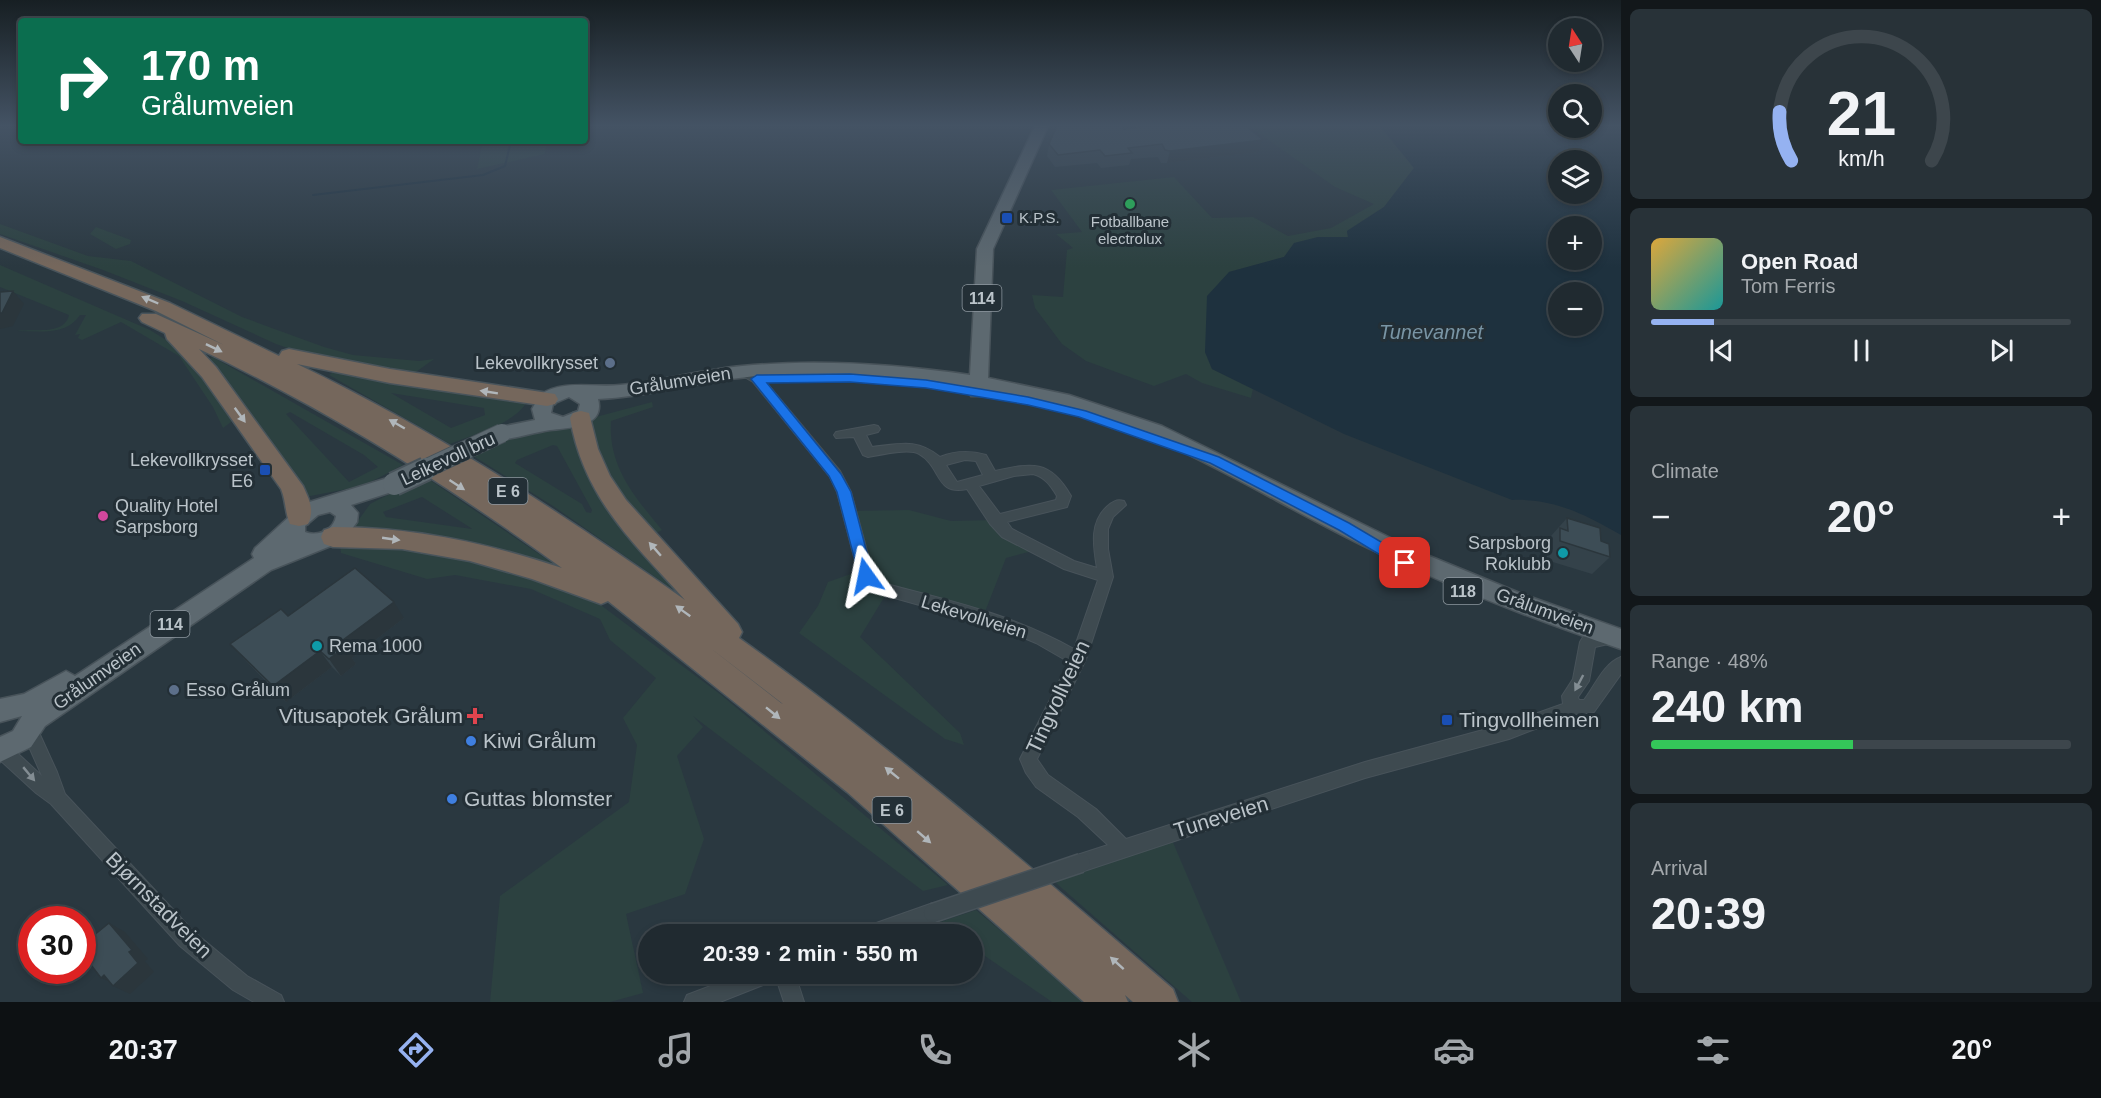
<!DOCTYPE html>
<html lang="en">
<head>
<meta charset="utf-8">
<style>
  body { margin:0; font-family:Arial,sans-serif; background:#283238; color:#f1f3f6; height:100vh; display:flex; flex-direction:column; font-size:22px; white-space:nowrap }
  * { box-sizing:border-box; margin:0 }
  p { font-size:20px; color:#a2a7ab }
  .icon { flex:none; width:33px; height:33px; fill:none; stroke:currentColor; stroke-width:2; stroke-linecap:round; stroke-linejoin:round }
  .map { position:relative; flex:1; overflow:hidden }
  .sheet { display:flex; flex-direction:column; gap:9px; padding:9px; background:#12171a; width:480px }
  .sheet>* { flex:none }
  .hud { position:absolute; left:18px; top:18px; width:570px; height:126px; border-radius:6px; box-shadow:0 3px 9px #0003,0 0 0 2px #3d464c; background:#0b6e4f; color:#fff; overflow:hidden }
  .needle { width:39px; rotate:348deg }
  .buttons { position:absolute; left:1548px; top:18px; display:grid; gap:12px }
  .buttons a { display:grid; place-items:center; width:54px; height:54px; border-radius:50%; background:#202a30; box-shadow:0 3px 9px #0003,0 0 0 2px #3d464c; font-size:30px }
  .speed { position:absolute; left:18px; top:906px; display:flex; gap:12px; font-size:30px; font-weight:700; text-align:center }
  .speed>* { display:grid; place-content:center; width:78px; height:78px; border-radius:50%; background:#202a30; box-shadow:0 3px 9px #0003,0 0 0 2px #3d464c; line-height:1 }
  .speed .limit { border:9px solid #d22; background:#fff; color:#111 }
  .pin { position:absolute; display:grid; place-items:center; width:51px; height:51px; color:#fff; margin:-26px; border-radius:12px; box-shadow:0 3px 9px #0006 }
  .me { position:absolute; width:66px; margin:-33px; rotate:348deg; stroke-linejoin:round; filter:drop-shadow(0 0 4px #0008) }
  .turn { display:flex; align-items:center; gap:21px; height:126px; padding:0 24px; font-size:27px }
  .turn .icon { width:78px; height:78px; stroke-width:2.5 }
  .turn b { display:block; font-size:42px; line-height:51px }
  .big { font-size:45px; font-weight:600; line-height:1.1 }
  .sheet .card { flex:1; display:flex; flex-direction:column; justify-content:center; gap:9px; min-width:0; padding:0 21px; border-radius:9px; background:#283238 }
  .sheet .dial { align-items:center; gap:0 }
  .dial svg { height:156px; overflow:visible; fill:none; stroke:#3d464c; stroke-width:7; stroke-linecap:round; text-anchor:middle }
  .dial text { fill:#f1f3f6; stroke:none }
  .song { display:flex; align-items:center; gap:18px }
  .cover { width:72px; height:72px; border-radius:9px; background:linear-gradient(135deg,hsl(40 70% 55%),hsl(180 70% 35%)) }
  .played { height:6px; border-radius:3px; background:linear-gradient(90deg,#95b2f1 15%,#3d464c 15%) }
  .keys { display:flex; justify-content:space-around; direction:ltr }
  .heat { display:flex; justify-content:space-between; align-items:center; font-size:33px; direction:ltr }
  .charge { height:9px; border-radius:4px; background:linear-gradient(90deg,#34c759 48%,#3d464c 0) }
  .trip { position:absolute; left:638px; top:924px; width:345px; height:60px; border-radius:30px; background:#202a30; box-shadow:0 3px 9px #0003,0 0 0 2px #3d464c; font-weight:600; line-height:60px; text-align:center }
  .dock { display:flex; height:96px; justify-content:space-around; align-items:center; background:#0d1113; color:#a2a7ab }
  .dock .icon { width:42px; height:42px }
  .dock .active { color:#95b2f1 }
  .dock b { font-size:27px; color:#f1f3f6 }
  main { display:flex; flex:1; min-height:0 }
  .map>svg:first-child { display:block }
  .green { fill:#2c4140; fill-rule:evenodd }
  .water { fill:#1e313e; fill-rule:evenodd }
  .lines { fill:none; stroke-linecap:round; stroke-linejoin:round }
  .stream { stroke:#1e313e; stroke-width:2 }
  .minor-casing { stroke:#48535a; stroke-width:2 }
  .primary-casing { stroke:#48535a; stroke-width:3 }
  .motorway-casing { stroke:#49545b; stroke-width:3 }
  .minor { fill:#3e4a50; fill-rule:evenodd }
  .primary { fill:#5d6970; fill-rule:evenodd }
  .motorway { fill:#75675c; fill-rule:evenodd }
  .minor-bridge-casing { stroke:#48535a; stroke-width:21; stroke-linecap:butt }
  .primary-bridge-far1-casing { stroke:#48535a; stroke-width:20; stroke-linecap:butt }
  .primary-bridge-casing { stroke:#48535a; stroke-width:26; stroke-linecap:butt }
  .minor-bridge { stroke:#3e4a50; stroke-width:18 }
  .primary-bridge-far1 { stroke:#5d6970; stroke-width:18 }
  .primary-bridge { stroke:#5d6970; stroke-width:22 }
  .wall { fill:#34424a }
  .shaded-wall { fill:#2b363c }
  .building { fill:#3d4d56; stroke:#2b363c; stroke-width:1.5 }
  .oneway { fill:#b0b6ba }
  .oneway2 { fill:#838d93 }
  .route { fill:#1a73e8; stroke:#114b97; stroke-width:1.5 }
  .leisure-dot { fill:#2e9e5b; stroke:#232f36; stroke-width:2 }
  .transit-dot { fill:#1a4fb4; stroke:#232f36; stroke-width:2 }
  .service-dot { fill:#5c6f8a; stroke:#232f36; stroke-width:2 }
  .hotel-dot { fill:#d1479c; stroke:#232f36; stroke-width:2 }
  .culture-dot { fill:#0f9aa8; stroke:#232f36; stroke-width:2 }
  .health-dot { fill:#e0444e; stroke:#232f36; stroke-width:2 }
  .shop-dot { fill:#3f7fe0; stroke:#232f36; stroke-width:2 }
  .labels { text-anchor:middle; stroke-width:6; stroke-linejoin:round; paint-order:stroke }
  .far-poi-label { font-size:15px; fill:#bbc4ca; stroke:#232f36; text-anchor:start }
  .shield { fill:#232f36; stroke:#8d979e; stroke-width:1.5 }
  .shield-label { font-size:16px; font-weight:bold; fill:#bbc4ca }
  .poi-label { font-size:18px; fill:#bbc4ca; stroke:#232f36; text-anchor:end }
  .street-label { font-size:18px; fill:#bbc4ca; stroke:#232f36 }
  .water-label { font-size:20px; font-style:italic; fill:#7995a5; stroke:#232f36 }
  .near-street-label { font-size:21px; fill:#bbc4ca; stroke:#232f36 }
  .near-poi-label { font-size:21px; fill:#bbc4ca; stroke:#232f36; text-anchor:start }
</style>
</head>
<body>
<main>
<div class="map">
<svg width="1621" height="1002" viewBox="0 0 1621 1002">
  <rect width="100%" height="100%" fill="#2a3840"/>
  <g class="green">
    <path d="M1249,126H1380L1414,168L1384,207L1347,231L1348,237H1318L1284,257L1229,272L1205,352L1212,369L1253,389L1251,398L1202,383L1186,374L1154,386L1086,361L1062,344L1035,308L1032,295L1063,297L1067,250L1073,248L1056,234L1082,232L1051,190L1174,177L1212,218L1253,217L1288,236L1331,228L1374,204L1335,187Z"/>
    <path d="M483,141H547L545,154L477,169Z"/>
    <path d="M0,224L88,256L131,261L242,317L324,347L353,355L419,361L434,359L416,372H395L311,356L276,344L182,301L103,270L0,234Z"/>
    <path d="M96,227L131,240L130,244L116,249L90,234Z"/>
    <path d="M0,265L150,330L179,348L228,408L231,422L223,428L213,407L179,356L121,322L82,340L78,338L80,334L75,335L86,315H80C66,336 40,331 17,331C32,328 65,336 69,315L0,287Z"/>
    <path d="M213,357L403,465L363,486L305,497L206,360ZM290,412L364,455L378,467L349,482L286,414Z"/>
    <path d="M336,370L527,402C513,425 473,434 450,444L329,375ZM391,393L484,408L485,415L451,428Z"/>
    <path d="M652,402L653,407L611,421C608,467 635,497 662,530L652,535C624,498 590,467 592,418Z"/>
    <path d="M573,426L578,450L590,475L691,602L553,506L470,454L521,434ZM553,445L557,446L592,510L591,513L586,512L582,504L515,463L517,460Z"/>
    <path d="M424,476L570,575L352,529L370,504ZM422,497L471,528L472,529L386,517L383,512Z"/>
    <path d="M909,510L951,521L995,520L1036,550L1006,558L983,617L888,591L860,637L960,733L964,745L945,739L799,633L818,606L828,582L865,569L850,511Z"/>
    <path d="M340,543L439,551L563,585L602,606L720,694L948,885L923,891L693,716L703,727L677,756L704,839L685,894L626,914L643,993L610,1002H490L500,896L629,802L637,745L623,718L656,678L610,640L600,619L531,589L455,575L427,579L341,553Z"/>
    <path d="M1169,833L1241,1002H1192L1056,883L1081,863Z"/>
    <path d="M976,910L1086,1002H1052L972,947V934H953L937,923Z"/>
  </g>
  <path class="water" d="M1380,126H1621V535C1586,515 1554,498 1512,500L1344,434L1212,369L1205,352L1207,296L1229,272L1284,257L1294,243L1318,237H1348L1347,231L1384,207L1414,168ZM1558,160H1592V194H1558ZM1558,226H1592V260H1558ZM1558,292H1592V326H1558Z"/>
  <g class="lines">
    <path class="stream" d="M313,195L483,175L505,166L511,141"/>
    <defs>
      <g id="minor">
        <path d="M742,368L761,376L840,471L851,492L873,573L883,583C951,601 1011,614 1074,649L1098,580L1064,569L1002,537L990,524L967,489C935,496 942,467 919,454C909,448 880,455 868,457L863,455L854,437L836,438L834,435L836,432L874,425L878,426L880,429L878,432L866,435L872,447C900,444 917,438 940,457C955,451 969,450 986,455L995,471C1032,463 1050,459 1071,496L1067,507L1007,522L1012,529L1074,561L1097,568C1093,545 1089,520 1110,504C1115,501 1117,499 1124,501L1126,505L1113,517L1108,529V549L1113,577L1086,659L1037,759L1048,775L1096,809L1126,839L1365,762L1509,723L1563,704L1562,696L1573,679L1580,642L1583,637C1593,634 1607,629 1617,632L1620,637L1617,642L1595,647L1589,681L1578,697L1579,700H1584C1595,686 1603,664 1621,657V674L1594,712L1572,715L1509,739L1365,778L1081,872L1074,870L1072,863L1074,856L1108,845L1078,817L1036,787L1026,773L1020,759L1069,662L1036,643L998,627L873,592L859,576L837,492L830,477L753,382L736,372ZM965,460L976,461L983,475L957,482L946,465ZM1033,474C1045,477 1051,486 1057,496L1056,500L1000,514L979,486L1014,476Z"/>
        <path d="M30,723L36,726L57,772L65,794L194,932L247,976L281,995L284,1002H254L233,990L180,946L51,804L36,793L0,760L1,742L14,750L42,776L22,731L24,726Z"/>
        <path d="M933,903L940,906L943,913L940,920L898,934H863L865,927Z"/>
        <path d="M742,974H795L804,1002H784L775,975L773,981L720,1002H684L687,995Z"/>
      </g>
      <g id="primary">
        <path d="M1035,126H1048L993,249L988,378L1069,395L1162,426L1417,551L1522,594L1621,629V649C1535,620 1450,587 1368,548C1294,512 1224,469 1149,436C1098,414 1043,400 987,390L985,396H971L969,387C893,376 816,369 739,378C692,383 646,397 598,399C606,428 567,428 550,430C534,433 518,437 502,440L495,438L492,433L495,428L535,420L532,409L540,395C563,379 593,388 620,385C661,381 701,370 742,366C818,359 894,364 970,375L977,249ZM569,397L580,404L578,411L563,417L551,413L553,404Z"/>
        <path d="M394,476L401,479L404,484L401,489L351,505L358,513L357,522L343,541L271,570L45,726L31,747L0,762V737L13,731L22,716L0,722V699L24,694L66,671L75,676L254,558L252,554L255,548L303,504ZM330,512L336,516C334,530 318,537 305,532V526L318,515Z"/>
      </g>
      <path id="motorway" d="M0,237L170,303L279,356L282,351L289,349L390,369L555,394L558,399L555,404L547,406L390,383L297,364C433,429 562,513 685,600C633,542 584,499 570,418L573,413L581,411L589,413L598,449L610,476L626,500L738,624L742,632L739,638C890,746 1032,868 1173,989L1178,1002H1133L1125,995L1128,1002H1084L847,792L608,601L601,604L532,579L470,561L402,549L333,547L324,544L321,537L324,530L333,527C413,527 487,543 562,568C448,485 326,409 199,349L216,367L303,486C309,499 315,510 308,524L299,526L290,524C285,513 286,501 281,489L202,377L167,339L165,333L142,322L139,318L142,314H156L224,345L156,311L0,248ZM709,647L783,704L781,703Z"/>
    </defs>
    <use href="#minor" class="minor-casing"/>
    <use href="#primary" class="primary-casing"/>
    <use href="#motorway" class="motorway-casing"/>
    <use href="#minor" class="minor"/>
    <use href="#primary" class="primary"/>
    <use href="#motorway" class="motorway"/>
    <defs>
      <path id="minor-bridge" d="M933,913L1081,863"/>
      <path id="primary-bridge-far1" d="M423,470L502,433"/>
      <path id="primary-bridge" d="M394,484L426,469"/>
    </defs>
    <use href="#minor-bridge" class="minor-bridge-casing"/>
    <use href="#primary-bridge-far1" class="primary-bridge-far1-casing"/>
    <use href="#primary-bridge" class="primary-bridge-casing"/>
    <use href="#minor-bridge" class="minor-bridge"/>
    <use href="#primary-bridge-far1" class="primary-bridge-far1"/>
    <use href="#primary-bridge" class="primary-bridge"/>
  </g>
  <g class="wall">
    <path d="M1133,126H1247L1258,152L1167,163H1161L1158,157L1131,159L1129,165L1101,168L1097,163L1055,167L1047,156L1049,144L1124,129L1135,128Z"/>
    <path d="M1567,518L1601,541L1610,557L1592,574L1543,559V546L1551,538V536Z"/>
    <path d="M288,616L404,618L352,658L356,664L341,676L332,667L286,702L245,660L230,644Z"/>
  </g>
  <g class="shaded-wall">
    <path d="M1263,140L1258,152L1167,163L1170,151Z"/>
    <path d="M13,291L24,304L13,326L0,329V313Z"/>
    <path d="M394,602L404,618L352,658L356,664L341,676L329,659L339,643Z"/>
    <path d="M320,651L332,667L286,702L273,686Z"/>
    <path d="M109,923L125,932L148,959L145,961L154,972L130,994L113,986L115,984L101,978L129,952Z"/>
  </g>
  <g class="building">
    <path d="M1057,126H1122L1124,129L1148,126H1247L1263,140L1170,151L1165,150L1162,144L1128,148L1132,153L1105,156L1100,150L1058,155L1049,144Z"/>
    <path d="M13,291L2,313H0V292Z"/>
    <path d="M1567,518L1600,528L1601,541L1609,544L1610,557L1560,541V528L1568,531Z"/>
    <path d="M355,568L394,602L339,643L345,647L329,659L320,651L273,686L230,644L281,609L288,616Z"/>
    <path d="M109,923L132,950L129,952L138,963L113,986L104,975L101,978L82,953V945Z"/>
  </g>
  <defs><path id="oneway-solid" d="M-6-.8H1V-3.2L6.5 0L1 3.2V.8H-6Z" transform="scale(1.5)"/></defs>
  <g class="oneway">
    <use href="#oneway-solid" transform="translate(150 300) rotate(-157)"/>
    <use href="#oneway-solid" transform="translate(214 348) rotate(26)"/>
    <use href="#oneway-solid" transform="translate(489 392) rotate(-171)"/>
    <use href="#oneway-solid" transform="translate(240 415) rotate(54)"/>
    <use href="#oneway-solid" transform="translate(397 424) rotate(-150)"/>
    <use href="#oneway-solid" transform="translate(457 485) rotate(33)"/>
    <use href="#oneway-solid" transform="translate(391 539) rotate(8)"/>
    <use href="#oneway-solid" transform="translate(655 549) rotate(-131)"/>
    <use href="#oneway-solid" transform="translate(683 611) rotate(-144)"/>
    <use href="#oneway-solid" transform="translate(773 713) rotate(39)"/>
    <use href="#oneway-solid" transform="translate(892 773) rotate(-141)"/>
    <use href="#oneway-solid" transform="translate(924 837) rotate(41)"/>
    <use href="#oneway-solid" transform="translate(1117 963) rotate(-138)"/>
  </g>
  <g class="oneway2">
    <use href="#oneway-solid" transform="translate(1579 683) rotate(118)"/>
    <use href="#oneway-solid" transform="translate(29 774) rotate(50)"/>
  </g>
  <linearGradient id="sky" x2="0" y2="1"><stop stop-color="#171f23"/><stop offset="0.47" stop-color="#445364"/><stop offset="1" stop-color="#445364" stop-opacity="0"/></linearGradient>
  <rect width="1621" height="267" fill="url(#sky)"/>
  <path class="route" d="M850,374L926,380L1028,397L1086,411L1219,457L1349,523L1410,559L1412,563L1405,569L1400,567L1339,530L1210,463L1079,417L1028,405L926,388L850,382L767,383L841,474L851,492L873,576L871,580H860L837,492L829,476L751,379L757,375Z"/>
  <circle class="leisure-dot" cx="1130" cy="204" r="6"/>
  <g class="transit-dot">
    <rect x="1001" y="212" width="12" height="12" rx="3"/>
    <rect x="259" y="464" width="12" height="12" rx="3"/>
    <rect x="1441" y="714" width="12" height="12" rx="3"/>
  </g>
  <g class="service-dot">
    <circle cx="610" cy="363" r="6"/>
    <circle cx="174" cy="690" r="6"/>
  </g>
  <circle class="hotel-dot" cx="103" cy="516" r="6"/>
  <g class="culture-dot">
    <circle cx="1563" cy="553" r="6"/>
    <circle cx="317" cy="646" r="6"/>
  </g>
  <path class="health-dot" d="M472 707h6v6h6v6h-6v6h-6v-6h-6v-6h6z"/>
  <g class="shop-dot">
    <circle cx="471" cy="741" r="6"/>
    <circle cx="452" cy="799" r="6"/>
  </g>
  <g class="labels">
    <g class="far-poi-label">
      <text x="1019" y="223">K.P.S.</text>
      <text x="1130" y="227" text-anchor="middle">Fotballbane<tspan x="1130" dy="17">electrolux</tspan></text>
    </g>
    <g class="shield">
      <rect x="962.5" y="285" width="39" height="26" rx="4.5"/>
      <rect x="488.5" y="478" width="39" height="26" rx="4.5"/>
      <rect x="1443.5" y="578" width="39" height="26" rx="4.5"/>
      <rect x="150.5" y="611" width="39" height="26" rx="4.5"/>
      <rect x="872.5" y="797" width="39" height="26" rx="4.5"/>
    </g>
    <g class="shield-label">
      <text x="982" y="304">114</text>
      <text x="508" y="497">E 6</text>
      <text x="1463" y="597">118</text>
      <text x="170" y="630">114</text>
      <text x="892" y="816">E 6</text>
    </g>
    <g class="poi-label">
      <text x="598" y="369">Lekevollkrysset</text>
      <text x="253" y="466">Lekevollkrysset<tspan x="253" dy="21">E6</tspan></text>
      <text x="115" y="512" text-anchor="start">Quality Hotel<tspan x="115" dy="21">Sarpsborg</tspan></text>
      <text x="1551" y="549">Sarpsborg<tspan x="1551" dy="21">Roklubb</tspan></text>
      <text x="329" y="652" text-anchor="start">Rema 1000</text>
      <text x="186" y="696" text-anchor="start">Esso Grålum</text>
    </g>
    <g class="street-label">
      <text transform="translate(680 381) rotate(-9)" y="6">Grålumveien</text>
      <text transform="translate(448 459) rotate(-25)" y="6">Leikevoll bru</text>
      <text transform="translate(1545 611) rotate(20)" y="6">Grålumveien</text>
      <text transform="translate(974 617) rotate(17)" y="6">Lekevollveien</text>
      <text transform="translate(97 676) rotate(-35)" y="6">Grålumveien</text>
    </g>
    <g class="water-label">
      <text x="1431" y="339">Tunevannet</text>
    </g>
    <g class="near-street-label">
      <text transform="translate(1058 697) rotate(-65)" y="7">Tingvollveien</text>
      <text transform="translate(1221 817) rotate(-17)" y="7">Tuneveien</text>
      <text transform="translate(159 905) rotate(45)" y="7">Bjørnstadveien</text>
    </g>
    <g class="near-poi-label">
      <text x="463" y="723" text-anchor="end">Vitusapotek Grålum</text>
      <text x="1459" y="727">Tingvollheimen</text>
      <text x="483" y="748">Kiwi Grålum</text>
      <text x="464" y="806">Guttas blomster</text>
    </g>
  </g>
</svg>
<div class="buttons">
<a><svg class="needle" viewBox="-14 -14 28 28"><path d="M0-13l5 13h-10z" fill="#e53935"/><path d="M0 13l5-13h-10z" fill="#a2a7ab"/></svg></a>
<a><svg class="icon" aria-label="search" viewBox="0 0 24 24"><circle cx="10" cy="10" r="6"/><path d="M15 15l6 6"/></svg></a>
<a><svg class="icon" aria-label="layers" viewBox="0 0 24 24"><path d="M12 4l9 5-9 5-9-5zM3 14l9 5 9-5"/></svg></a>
<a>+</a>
<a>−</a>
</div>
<div class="speed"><div class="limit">30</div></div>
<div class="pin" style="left:1405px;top:563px;background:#d93025"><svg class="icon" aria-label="arrive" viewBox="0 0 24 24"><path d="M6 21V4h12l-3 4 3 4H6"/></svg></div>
<svg class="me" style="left:866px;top:576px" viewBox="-20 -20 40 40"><path d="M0-17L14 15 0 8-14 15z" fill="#1a73e8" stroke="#fff" stroke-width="4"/></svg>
<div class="trip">20:39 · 2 min · 550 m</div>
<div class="hud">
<div class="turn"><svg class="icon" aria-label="right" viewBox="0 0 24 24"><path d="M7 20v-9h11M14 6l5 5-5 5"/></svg><div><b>170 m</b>Grålumveien</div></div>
</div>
</div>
<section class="sheet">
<div class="card dial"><svg viewBox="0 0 100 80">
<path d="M14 69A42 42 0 1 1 86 69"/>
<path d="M14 69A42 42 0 0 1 8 44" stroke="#95b2f1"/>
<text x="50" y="56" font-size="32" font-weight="700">21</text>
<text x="50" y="72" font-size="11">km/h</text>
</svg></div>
<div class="card">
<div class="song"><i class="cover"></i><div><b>Open Road</b><p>Tom Ferris</p></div></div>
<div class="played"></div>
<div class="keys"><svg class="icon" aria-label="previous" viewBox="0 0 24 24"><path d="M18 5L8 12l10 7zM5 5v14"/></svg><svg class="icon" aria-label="pause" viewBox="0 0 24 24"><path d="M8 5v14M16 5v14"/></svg><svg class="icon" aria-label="next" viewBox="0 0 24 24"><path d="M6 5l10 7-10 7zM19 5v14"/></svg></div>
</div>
<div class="card"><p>Climate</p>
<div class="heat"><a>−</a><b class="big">20°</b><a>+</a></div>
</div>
<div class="card"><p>Range · 48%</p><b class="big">240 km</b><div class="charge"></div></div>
<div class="card"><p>Arrival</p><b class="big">20:39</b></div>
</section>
</main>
<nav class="dock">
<b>20:37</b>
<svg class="icon active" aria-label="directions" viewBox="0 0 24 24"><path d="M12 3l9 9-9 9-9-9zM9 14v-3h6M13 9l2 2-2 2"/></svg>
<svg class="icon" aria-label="music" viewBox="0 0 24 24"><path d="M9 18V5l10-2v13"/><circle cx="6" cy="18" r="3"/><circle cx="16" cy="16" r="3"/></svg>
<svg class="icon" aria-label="phone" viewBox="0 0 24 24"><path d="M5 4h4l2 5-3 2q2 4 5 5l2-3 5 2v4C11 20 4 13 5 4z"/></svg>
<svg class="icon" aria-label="climate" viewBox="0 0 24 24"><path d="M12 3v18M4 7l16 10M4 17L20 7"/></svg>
<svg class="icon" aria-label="car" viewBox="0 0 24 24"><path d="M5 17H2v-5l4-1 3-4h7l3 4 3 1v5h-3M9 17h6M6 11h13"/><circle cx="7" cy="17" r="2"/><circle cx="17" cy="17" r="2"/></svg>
<svg class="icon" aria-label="filters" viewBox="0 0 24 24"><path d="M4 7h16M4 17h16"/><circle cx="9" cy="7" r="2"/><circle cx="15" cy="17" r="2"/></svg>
<b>20°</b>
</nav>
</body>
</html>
